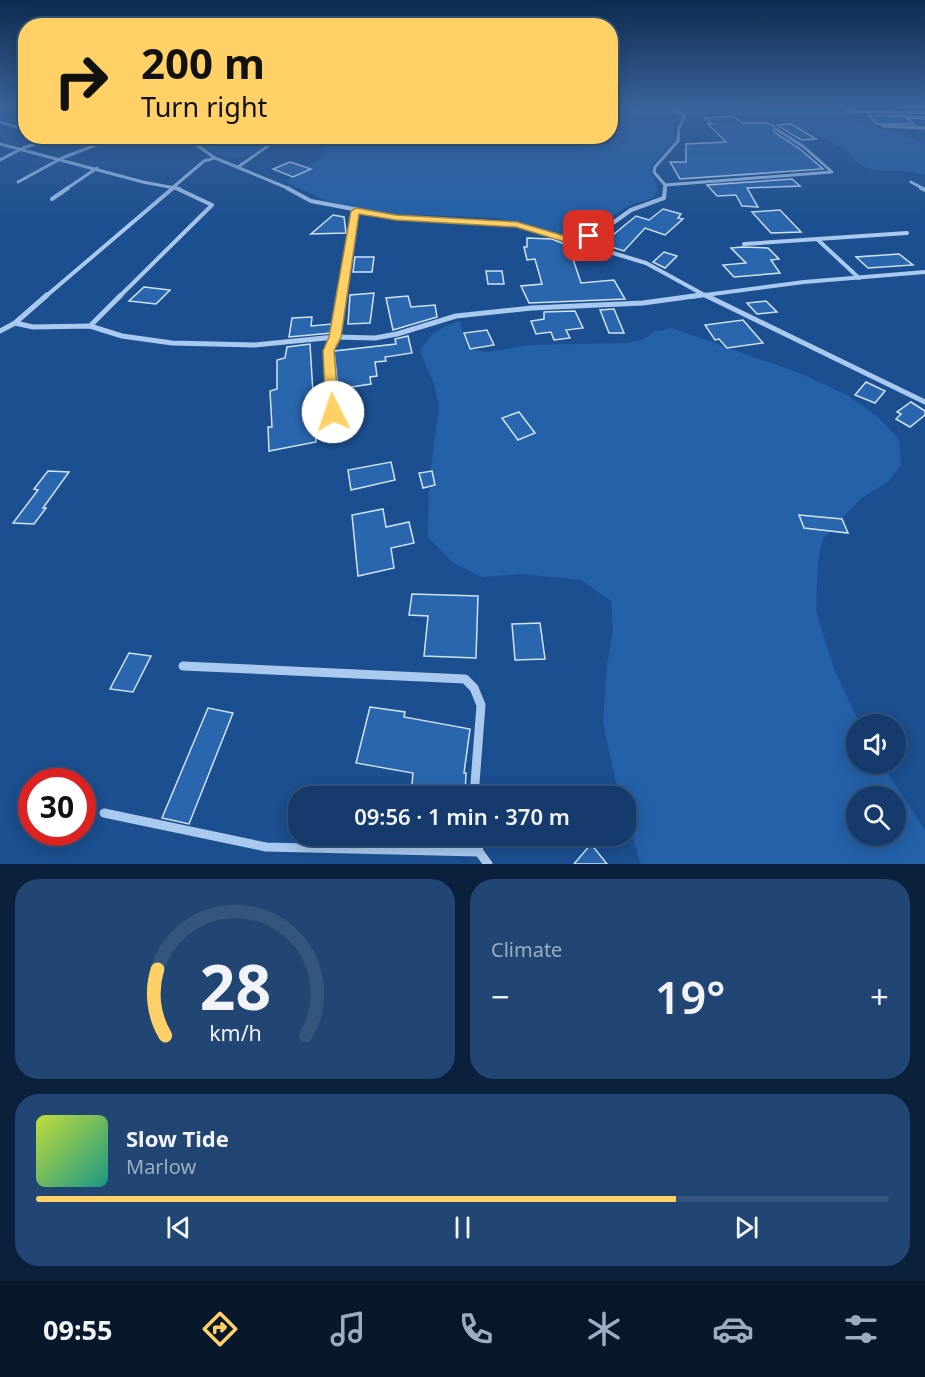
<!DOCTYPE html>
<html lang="en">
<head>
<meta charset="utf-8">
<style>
  body { margin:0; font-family:"Noto Sans",sans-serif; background:#214673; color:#f1f3f6; height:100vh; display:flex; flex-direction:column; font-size:22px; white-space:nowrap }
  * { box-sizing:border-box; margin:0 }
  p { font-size:20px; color:#9dadc1 }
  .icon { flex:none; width:33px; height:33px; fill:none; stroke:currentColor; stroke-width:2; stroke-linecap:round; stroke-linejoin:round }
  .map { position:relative; height:864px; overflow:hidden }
  .side { display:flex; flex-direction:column; gap:15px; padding:15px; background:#0b203b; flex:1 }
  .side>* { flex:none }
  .banner { position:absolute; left:18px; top:18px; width:600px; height:126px; border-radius:24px; box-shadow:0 3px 15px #0003,0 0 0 2px #33557e; background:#ffd166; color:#111; overflow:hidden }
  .controls { position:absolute; left:846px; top:714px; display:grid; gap:12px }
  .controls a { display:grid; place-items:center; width:60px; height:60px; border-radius:50%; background:#143b6b; box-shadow:0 3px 15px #0003,0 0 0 2px #33557e; font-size:30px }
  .speed { position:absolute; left:18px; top:768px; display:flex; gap:12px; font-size:30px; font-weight:700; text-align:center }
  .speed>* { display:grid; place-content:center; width:78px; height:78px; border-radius:50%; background:#143b6b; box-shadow:0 3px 15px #0003,0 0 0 2px #33557e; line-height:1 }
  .speed .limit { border:9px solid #d22; background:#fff; color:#111 }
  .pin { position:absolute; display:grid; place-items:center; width:51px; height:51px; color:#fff; margin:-26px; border-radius:12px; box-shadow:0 3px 9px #0006 }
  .me { position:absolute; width:66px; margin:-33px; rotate:356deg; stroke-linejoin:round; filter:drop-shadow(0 0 4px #0008) }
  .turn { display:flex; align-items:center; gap:21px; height:126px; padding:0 24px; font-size:27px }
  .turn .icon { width:78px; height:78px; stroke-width:2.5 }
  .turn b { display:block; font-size:42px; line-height:51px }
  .big { font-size:45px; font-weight:600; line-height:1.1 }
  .side .widget { flex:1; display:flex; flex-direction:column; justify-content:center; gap:9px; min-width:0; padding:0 21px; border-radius:24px; background:#214673 }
  .side .dial { align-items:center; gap:0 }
  .dial svg { height:156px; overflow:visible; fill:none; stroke:#33557e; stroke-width:7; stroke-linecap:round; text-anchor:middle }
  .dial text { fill:#f1f3f6; stroke:none }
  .song { display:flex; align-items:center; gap:18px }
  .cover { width:72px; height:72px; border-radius:9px; background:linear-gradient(135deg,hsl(70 70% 55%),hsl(170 70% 35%)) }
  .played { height:6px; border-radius:3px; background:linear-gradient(90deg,#ffd166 75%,#33557e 75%) }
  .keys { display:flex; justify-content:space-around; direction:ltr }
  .heat { display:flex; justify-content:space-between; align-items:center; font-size:33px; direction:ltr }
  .side .tiles { flex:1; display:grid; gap:15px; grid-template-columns:1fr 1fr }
  .widget:last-child { grid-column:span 2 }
  .trip { position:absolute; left:288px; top:786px; width:348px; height:60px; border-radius:24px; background:#143b6b; box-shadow:0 3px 15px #0003,0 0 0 2px #33557e; font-weight:600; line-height:60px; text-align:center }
  .dock { display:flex; height:96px; justify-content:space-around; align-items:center; background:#08182b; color:#9dadc1 }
  .dock .icon { width:42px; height:42px }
  .dock .active { color:#ffd166 }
  .dock b { font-size:27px; color:#f1f3f6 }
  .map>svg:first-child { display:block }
  .green { fill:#2461a8; fill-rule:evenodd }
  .building { fill:#2a66ad; stroke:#cfe3fa; stroke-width:1.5 }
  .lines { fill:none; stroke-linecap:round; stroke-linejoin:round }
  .minor-far3 { stroke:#a9c9ee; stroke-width:3 }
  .minor-far2 { stroke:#a9c9ee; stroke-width:4 }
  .minor-far1 { stroke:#a9c9ee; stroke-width:5 }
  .minor { stroke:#a9c9ee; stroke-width:9 }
  .route { fill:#ffd166; stroke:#a68842; stroke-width:1.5 }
</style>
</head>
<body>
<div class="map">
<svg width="925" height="864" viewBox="0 0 925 864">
  <rect width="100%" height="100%" fill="#1b4f8f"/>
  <g class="green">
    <path d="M611,106H830L849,118L925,143V175C905,167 886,174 867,168C857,165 851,153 842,148C818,131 685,81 674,126C673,130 675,135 674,140L651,166L650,171L658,188L654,197C647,202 638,201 631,205C608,216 593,235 566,235L497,218L392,214L370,211L327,201L289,184L288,180L322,157L327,137L610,136Z"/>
    <path d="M192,137H278C270,141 263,150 254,153C229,164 210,153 192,137Z"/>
    <path d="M460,321L467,348L487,352L529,345L627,343L644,339L654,332L672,328L802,374L847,395L878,417L899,439L901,465L888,482L860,499L823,539L818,561L816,611L834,669L860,724H856V764H882L925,830V864H641L626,817V796H619L603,723L607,665L613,630L611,601L581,580L522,574L482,577L452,562L428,537L429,483L439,407L434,384L420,352C430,333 439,328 460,321ZM856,796H896V836H856Z"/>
  </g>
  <g class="building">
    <path d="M869,115L925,117V119L907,118L914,124H877Z"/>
    <path d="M733,116L742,123H767L774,126V132L800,149L823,169L680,179L670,162H686V144L726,142L708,124H712L705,118Z"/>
    <path d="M791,124L816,139L801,140L777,125Z"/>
    <path d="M290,162L311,169L293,177L273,169Z"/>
    <path d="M792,179L800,186L747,188L758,207L742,206L736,195L717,196L707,185Z"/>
    <path d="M663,209L681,214L678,218L683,219L665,235L645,228L624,251L602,244L636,216L649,220Z"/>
    <path d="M780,210L801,232L771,233L752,212Z"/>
    <path d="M333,215L344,217L346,233L311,234Z"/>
    <path d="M527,238L552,239L599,258L573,259L581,283L614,280L625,299L529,303L521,286L542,284L535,259L527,260L524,247H527Z"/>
    <path d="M742,247L768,248L779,259L771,260L780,273L734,277L723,265L746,263L731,248Z"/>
    <path d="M664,252L677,256L665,268L653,262Z"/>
    <path d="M899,254L913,265L868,268L856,257Z"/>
    <path d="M355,257H374L372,272H353Z"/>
    <path d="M486,271H502L504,284H488Z"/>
    <path d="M144,287L170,290L156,304L129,301Z"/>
    <path d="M374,293L370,323L348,324L350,295Z"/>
    <path d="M408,296L411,307L435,305L437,317L393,330L386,298Z"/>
    <path d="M766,301L777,312L757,314L747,303Z"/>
    <path d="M614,309L624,333H609L600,310Z"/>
    <path d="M575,311L583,328L566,330L570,338L554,340L551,332L536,334L531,321L544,319V312Z"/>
    <path d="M312,317L311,326L332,324L331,333L289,337L292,318Z"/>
    <path d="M743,320L763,343L727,348L719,339L715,340L705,325Z"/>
    <path d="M487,330L494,345L470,349L464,333Z"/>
    <path d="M408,336L412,353L385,357L386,361L375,362L377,376L370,377L371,384L338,389L334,351L396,344L395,339Z"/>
    <path d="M310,344L316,442L269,451L268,427H272L270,391L277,389V360L285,358L287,347Z"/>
    <path d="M866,382L885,391L875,403L855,395Z"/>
    <path d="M911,402L925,411V415L910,427L896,419L901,414L897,412Z"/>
    <path d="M519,412L535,433L518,440L502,418Z"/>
    <path d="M391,462L395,480L351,490L348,470Z"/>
    <path d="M48,471L69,472L43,508H46L34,524L13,523L38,490L34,489Z"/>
    <path d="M432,471L435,485L423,488L419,473Z"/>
    <path d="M383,509L386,527L409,522L414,543L391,548L394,568L358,576L352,515Z"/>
    <path d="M799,515L842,519L848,533L804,528Z"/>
    <path d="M412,594L478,596L476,658L424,656L428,616L409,615Z"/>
    <path d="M540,623L545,659L515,660L512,624Z"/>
    <path d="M129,653L151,656L133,692L110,689Z"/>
    <path d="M370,707L405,712L404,717L470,729L464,773H466L465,796H411L413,773L356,763Z"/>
    <path d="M208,708L233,713L189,824L162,818Z"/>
    <path d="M591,844L607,864H574Z"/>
  </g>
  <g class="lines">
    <g class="minor-far3">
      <path d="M650,106L671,109L685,115L679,128L678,141L655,167L654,172L665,185V189"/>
      <path d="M844,111L925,113"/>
      <path d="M0,122L26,130"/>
      <path d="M883,126L925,128"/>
      <path d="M184,136L215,158L290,189"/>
      <path d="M0,144L143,182L180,189"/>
      <path d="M0,160L23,148L59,136"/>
      <path d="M238,167L282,136"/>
      <path d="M18,182L62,158L119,136"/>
      <path d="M911,182L924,189"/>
      <path d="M665,185L832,172L804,147L776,129"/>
      <path d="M66,189L97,168"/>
      <path d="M171,189L204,161L215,158"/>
    </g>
    <g class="minor-far2">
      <path d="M287,188L311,201L396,217L517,224L646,263L708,297"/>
      <path d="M921,188L925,190"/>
      <path d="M52,199L68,188"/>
      <path d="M817,239L859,278"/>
      <path d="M576,242L603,230L631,210L664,198L665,188"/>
      <path d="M744,244L907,233"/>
      <path d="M45,297L173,188"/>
      <path d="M119,297L212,205L176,188"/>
      <path d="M341,297L355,211"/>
      <path d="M690,297L804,282L925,272"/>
    </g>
    <g class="minor-far1">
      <path d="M705,295L925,402"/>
      <path d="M15,323L33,327L90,326L122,336L172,343L255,345L335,337L375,338L397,334L456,316L532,308L643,303L701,295"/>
      <path d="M90,326L121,295"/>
      <path d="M0,331L15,323L47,295"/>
      <path d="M333,412L328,351L335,337L342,295"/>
    </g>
    <g class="minor">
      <path d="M183,666L465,679L474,688L481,705L474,796"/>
      <path d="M104,813L266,847L479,852"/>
      <path d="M477,836L479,852L488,864"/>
    </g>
  </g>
  <linearGradient id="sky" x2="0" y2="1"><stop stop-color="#0f2b4f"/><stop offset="0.47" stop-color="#39639b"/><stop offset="1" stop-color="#39639b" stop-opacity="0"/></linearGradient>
  <rect width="925" height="227" fill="url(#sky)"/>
  <path class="route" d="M356,208L396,215L517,222L575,239L589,233L593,236L575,245L516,227L396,220L359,214L341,337L334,351L339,412L333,417L326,412L323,351L329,337L351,211Z"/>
</svg>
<div class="controls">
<a><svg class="icon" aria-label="sound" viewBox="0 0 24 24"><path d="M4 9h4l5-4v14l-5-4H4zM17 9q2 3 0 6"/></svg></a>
<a><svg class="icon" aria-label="search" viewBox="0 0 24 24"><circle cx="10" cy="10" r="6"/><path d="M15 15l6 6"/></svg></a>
</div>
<div class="speed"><div class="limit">30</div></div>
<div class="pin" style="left:589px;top:236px;background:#d93025"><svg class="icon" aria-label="arrive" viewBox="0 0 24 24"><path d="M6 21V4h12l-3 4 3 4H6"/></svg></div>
<svg class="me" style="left:333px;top:412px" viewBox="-20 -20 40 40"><circle r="19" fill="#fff"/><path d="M0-13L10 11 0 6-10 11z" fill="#ffd166"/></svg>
<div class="trip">09:56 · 1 min · 370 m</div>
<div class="banner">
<div class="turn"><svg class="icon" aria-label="right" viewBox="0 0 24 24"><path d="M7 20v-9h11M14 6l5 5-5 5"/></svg><div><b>200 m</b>Turn right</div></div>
</div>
</div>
<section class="side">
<div class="tiles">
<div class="widget dial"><svg viewBox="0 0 100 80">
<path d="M14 69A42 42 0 1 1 86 69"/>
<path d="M14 69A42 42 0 0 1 10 35" stroke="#ffd166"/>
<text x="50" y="56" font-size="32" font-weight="700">28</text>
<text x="50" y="72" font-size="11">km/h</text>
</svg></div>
<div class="widget"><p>Climate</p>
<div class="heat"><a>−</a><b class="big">19°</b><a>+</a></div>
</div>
<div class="widget">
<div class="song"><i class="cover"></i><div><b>Slow Tide</b><p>Marlow</p></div></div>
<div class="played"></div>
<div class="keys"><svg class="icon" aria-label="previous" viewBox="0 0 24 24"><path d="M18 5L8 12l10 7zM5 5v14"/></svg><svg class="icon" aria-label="pause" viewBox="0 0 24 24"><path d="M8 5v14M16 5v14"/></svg><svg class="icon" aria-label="next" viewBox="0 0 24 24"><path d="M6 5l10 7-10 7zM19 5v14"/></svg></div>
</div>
</div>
</section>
<nav class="dock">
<b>09:55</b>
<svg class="icon active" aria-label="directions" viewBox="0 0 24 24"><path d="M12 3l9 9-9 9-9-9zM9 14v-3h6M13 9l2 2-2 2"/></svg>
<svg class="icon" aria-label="music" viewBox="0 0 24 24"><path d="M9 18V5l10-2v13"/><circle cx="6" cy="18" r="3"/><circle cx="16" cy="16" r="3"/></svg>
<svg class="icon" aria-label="phone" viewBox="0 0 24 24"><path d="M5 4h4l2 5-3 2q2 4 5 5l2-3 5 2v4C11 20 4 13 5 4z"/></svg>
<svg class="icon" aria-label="climate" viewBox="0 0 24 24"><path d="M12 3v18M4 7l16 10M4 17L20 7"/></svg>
<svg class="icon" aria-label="car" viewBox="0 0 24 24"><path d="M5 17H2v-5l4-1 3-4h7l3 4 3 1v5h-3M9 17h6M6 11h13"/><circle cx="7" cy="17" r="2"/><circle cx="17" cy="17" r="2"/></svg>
<svg class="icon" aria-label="filters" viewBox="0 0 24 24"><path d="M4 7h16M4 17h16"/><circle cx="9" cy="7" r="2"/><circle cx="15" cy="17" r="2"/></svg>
</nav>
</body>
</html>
